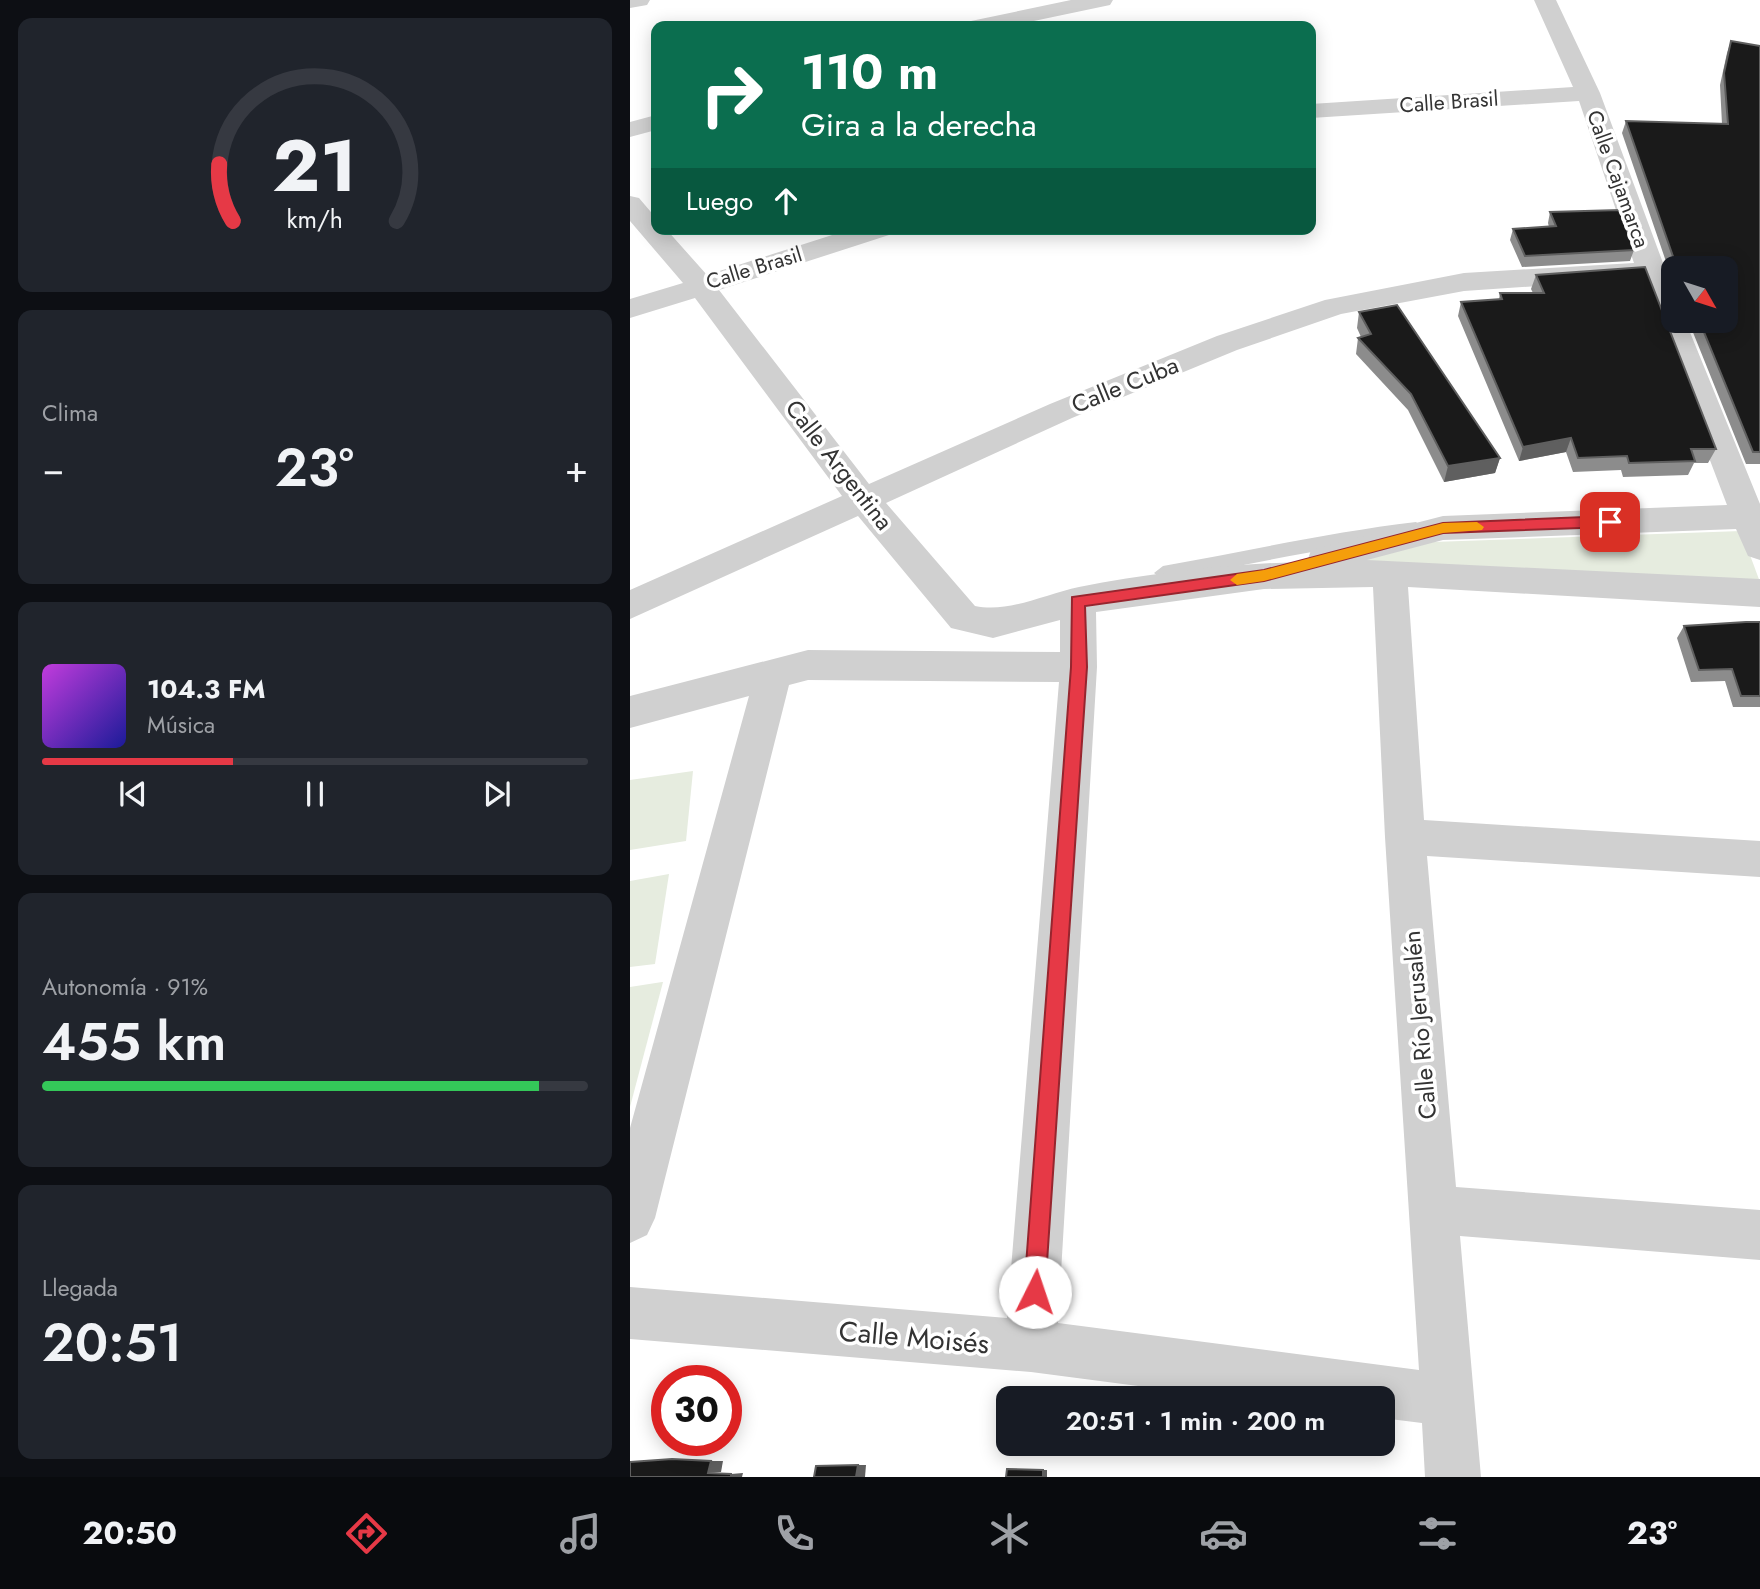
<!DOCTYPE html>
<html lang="es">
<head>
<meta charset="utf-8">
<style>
  body { margin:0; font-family:Jost,sans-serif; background:#20242c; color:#f1f3f6; height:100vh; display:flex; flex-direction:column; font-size:26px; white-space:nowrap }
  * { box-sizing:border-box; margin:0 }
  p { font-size:23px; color:#9ea1a6 }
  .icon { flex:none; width:38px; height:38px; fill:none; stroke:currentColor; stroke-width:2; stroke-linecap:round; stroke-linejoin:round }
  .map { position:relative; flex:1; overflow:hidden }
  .sheet { display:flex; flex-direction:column; gap:18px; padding:18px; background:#0d0f14; width:630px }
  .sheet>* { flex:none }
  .hud { position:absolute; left:21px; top:21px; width:665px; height:214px; border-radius:14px; box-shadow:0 4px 18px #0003; background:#0b6e4f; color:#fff; overflow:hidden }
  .needle { width:46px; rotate:129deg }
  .fabs { position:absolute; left:1031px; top:256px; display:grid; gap:14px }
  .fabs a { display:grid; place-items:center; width:77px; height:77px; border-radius:14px; background:#171b24; box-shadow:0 4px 18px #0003; font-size:35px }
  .speed { position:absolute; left:21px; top:1365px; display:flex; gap:14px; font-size:35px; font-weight:700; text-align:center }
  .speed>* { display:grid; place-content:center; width:91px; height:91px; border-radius:50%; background:#171b24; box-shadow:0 4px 18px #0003; line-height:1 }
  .speed .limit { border:10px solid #d22; background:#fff; color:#111 }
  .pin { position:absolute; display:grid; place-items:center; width:60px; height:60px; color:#fff; margin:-30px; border-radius:14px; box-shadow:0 4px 10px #0006 }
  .me { position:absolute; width:77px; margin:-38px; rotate:4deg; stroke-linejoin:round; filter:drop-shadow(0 0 5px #0008) }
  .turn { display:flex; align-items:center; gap:24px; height:147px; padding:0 35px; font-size:32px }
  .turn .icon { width:91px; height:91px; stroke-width:2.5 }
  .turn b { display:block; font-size:49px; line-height:60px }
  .then { display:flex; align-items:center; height:66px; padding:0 35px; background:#0003; gap:14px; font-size:26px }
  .big { font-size:52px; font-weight:600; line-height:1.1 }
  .sheet .card { flex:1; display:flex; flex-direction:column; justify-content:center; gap:10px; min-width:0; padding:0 24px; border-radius:14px; background:#20242c }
  .sheet .dial { align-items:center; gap:0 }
  .dial svg { height:182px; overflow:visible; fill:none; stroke:#363941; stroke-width:7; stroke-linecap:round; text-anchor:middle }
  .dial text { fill:#f1f3f6; stroke:none }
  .song { display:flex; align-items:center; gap:21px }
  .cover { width:84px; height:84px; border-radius:10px; background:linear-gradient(135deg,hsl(290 70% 55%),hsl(240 70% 35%)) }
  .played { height:7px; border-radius:4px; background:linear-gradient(90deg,#e63946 35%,#363941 35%) }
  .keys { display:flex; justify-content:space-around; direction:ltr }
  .heat { display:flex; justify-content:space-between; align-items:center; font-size:38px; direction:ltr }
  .charge { height:10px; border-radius:5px; background:linear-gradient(90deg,#34c759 91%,#363941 0) }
  .trip { position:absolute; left:366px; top:1386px; width:399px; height:70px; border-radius:14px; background:#171b24; box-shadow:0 4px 18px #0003; font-weight:600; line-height:70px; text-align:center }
  .tab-bar { display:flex; height:112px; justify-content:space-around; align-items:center; background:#090b0e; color:#9ea1a6 }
  .tab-bar .icon { width:49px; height:49px }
  .tab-bar .selected { color:#e63946 }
  .tab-bar b { font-size:32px; color:#f1f3f6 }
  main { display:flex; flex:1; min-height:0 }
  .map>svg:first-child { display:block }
  .green { fill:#e6ecdf }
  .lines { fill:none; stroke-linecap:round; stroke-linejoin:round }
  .service { fill:#d0d0d0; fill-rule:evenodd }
  .minor { fill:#d0d0d0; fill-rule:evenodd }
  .wall { fill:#8c8c8c }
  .shaded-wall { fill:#5f5f5f }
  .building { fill:#1a1a1a; stroke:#5f5f5f; stroke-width:2 }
  .route { fill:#e63946; stroke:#96252e; stroke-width:2 }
  .slow { fill:#f59e0b }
  .labels { text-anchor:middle; stroke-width:7; stroke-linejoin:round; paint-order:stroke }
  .far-street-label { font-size:21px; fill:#333; stroke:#fff }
  .street-label { font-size:24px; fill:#333; stroke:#fff }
  .near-street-label { font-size:28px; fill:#333; stroke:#fff }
</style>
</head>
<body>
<main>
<section class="sheet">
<div class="card dial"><svg viewBox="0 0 100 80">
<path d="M14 69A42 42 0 1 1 86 69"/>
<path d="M14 69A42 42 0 0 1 8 44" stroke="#e63946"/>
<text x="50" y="56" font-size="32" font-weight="700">21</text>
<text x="50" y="72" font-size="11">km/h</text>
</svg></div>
<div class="card"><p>Clima</p>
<div class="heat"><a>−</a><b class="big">23°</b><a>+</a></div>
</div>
<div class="card">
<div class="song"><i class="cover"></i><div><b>104.3 FM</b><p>Música</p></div></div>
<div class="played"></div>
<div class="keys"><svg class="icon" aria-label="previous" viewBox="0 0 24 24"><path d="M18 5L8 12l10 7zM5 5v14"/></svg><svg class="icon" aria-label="pause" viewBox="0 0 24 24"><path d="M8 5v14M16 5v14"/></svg><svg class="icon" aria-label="next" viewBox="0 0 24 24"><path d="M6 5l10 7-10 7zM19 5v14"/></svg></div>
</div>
<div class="card"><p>Autonomía · 91%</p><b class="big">455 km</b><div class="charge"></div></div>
<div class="card"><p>Llegada</p><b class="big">20:51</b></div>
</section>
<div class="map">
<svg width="1130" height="1477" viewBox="0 0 1130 1477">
  <rect width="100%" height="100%" fill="#fff"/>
  <g class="green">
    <path d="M1111,531L1130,582L714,561L803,542Z"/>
    <path d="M63,771L56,841L0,850V780Z"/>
    <path d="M39,874L25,964L0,967V881Z"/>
    <path d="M32,982H33L0,1107V987Z"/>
  </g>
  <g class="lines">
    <path class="service" d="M786,522L795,529L786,536C701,546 618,565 533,580L524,573L533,566C618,551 701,532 786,522Z"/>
    <g class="minor">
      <path d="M0,0H20L17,5L0,8Z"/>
      <path d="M441,0H483L480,5L380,26H338L341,21Z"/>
      <path d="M904,0H926L970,93L1043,290V320H1055L1130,504V560L1118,556L1106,529L813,540L737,560L1130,579V607L778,587L794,820L1130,841V877L797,856L826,1187L1130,1210V1260L830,1236L851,1477H795L792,1423L752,1418V1398H600L401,1372L0,1339V1287L377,1318L429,682L178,680L159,685L25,1218L17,1235L0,1243V1128L119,696L0,728V696L178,650L430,652V620L363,638L321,628L228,516L0,619V590L212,496L65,298L0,318V299L53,283L0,221V196L9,198L26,218V229H36L77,275L221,229H262L259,235L89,290L239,484L420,404L587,336L695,300L834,273L1004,263L949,101L681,118V104L943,87ZM1011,279L1097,505L813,516L681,550L677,562C603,563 522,573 449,587C415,594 380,613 345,606L256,503L442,418L607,350L711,314L834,291ZM743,587L755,837L789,1370L428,1323L467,667L466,612L634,589Z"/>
      <path d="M26,115V130L0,137V122Z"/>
    </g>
  </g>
  <g class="wall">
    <path d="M1101,41L1130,46V464H1116L1058,320H1096V268H1043V282L992,133L996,121L1092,124L1090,85L1097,53Z"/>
    <path d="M920,212L1004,250L1000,261L892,267L880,240L883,229L919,227L918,223Z"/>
    <path d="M906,275L1086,449L1078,463H1064L1058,475L993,477L991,470L943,472L936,452L889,461L828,316L831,302L869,299L870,293H903L901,289Z"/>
    <path d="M729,312L870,458L865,473L814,482L778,410L726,354L728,338L731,337L727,328Z"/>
    <path d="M1130,622V707H1103L1095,681L1061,682L1047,638L1054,626Z"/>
  </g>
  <g class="shaded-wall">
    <path d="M941,438L936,452L889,461L893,447Z"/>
    <path d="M870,458L865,473L814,482L818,466Z"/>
    <path d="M81,1461H93L91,1472L78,1473Z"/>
    <path d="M228,1465H236L235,1477H226Z"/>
    <rect x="413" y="1470" width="4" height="7"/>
    <path d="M113,1473L112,1477H101V1474Z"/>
  </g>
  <g class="building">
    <path d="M1101,41L1130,46V452H1123L1069,320H1096V268H1047L996,121L1098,124L1094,73Z"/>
    <path d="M990,210L1004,250L895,256L883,229L926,226L920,212Z"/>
    <path d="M1015,267L1086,449H1061L1065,461L999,463L997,456L948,458L941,438L893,447L831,302L872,299L870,293H914L906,275Z"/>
    <path d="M767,305L870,458L818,466L781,394L728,338L741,334L729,312Z"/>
    <path d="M1116,622H1130V696H1111L1102,669L1069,670L1054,626Z"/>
    <path d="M42,1459L81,1461L78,1473L101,1474V1477H0V1462Z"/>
    <path d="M228,1465L226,1477H184L186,1466Z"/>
    <path d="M377,1469L413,1470V1477H376Z"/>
  </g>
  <path class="route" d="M980,516L987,522L980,527L813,533L634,581L455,606L457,667L415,1292L412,1299L405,1303L397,1299L394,1292L441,667L442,597L634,570L813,523Z"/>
  <path class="slow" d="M847,522L854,527L852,530L813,533L634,581L607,585L600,580L607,574L634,570L813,523Z"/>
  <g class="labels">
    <g class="far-street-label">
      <text transform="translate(819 102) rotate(-4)" y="7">Calle Brasil</text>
      <text transform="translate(988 179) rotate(70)" y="7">Calle Cajamarca</text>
      <text transform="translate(124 268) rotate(-17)" y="7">Calle Brasil</text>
    </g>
    <g class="street-label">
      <text transform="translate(495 385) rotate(-22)" y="8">Calle Cuba</text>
      <text transform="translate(209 465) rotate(52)" y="8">Calle Argentina</text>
      <text transform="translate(790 1025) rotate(-95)" y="8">Calle Río Jerusalén</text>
    </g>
    <g class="near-street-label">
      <text transform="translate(284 1337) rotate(5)" y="10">Calle Moisés</text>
    </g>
  </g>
</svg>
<div class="fabs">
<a><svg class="needle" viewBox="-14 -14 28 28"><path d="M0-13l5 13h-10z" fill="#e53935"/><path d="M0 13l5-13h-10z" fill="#9ea1a6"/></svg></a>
</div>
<div class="speed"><div class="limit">30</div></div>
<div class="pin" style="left:980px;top:522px;background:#d93025"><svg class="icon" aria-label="arrive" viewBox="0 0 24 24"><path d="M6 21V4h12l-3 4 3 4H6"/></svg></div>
<svg class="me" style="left:405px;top:1292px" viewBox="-20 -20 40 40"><circle r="19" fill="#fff"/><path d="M0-13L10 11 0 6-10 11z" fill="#e63946"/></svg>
<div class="trip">20:51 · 1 min · 200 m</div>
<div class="hud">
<div class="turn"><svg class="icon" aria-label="right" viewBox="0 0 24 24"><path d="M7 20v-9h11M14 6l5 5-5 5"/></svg><div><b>110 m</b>Gira a la derecha</div></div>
<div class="then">Luego<svg class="icon" aria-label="ahead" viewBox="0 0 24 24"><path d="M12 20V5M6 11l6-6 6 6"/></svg></div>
</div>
</div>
</main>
<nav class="tab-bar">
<b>20:50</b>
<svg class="icon selected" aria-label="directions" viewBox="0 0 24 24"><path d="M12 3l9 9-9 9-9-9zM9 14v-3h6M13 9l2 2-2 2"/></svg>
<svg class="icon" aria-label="music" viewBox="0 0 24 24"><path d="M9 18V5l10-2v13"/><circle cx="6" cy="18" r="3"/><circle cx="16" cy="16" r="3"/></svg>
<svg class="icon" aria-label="phone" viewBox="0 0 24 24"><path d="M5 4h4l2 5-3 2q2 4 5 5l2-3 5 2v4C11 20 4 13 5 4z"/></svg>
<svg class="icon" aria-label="climate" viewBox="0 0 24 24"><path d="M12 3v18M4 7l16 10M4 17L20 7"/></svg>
<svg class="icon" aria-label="car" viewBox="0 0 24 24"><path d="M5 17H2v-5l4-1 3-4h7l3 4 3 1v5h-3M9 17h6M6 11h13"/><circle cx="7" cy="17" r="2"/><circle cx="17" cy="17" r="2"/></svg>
<svg class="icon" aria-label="filters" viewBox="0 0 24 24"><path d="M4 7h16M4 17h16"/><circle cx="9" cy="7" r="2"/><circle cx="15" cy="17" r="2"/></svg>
<b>23°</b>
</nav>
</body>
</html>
